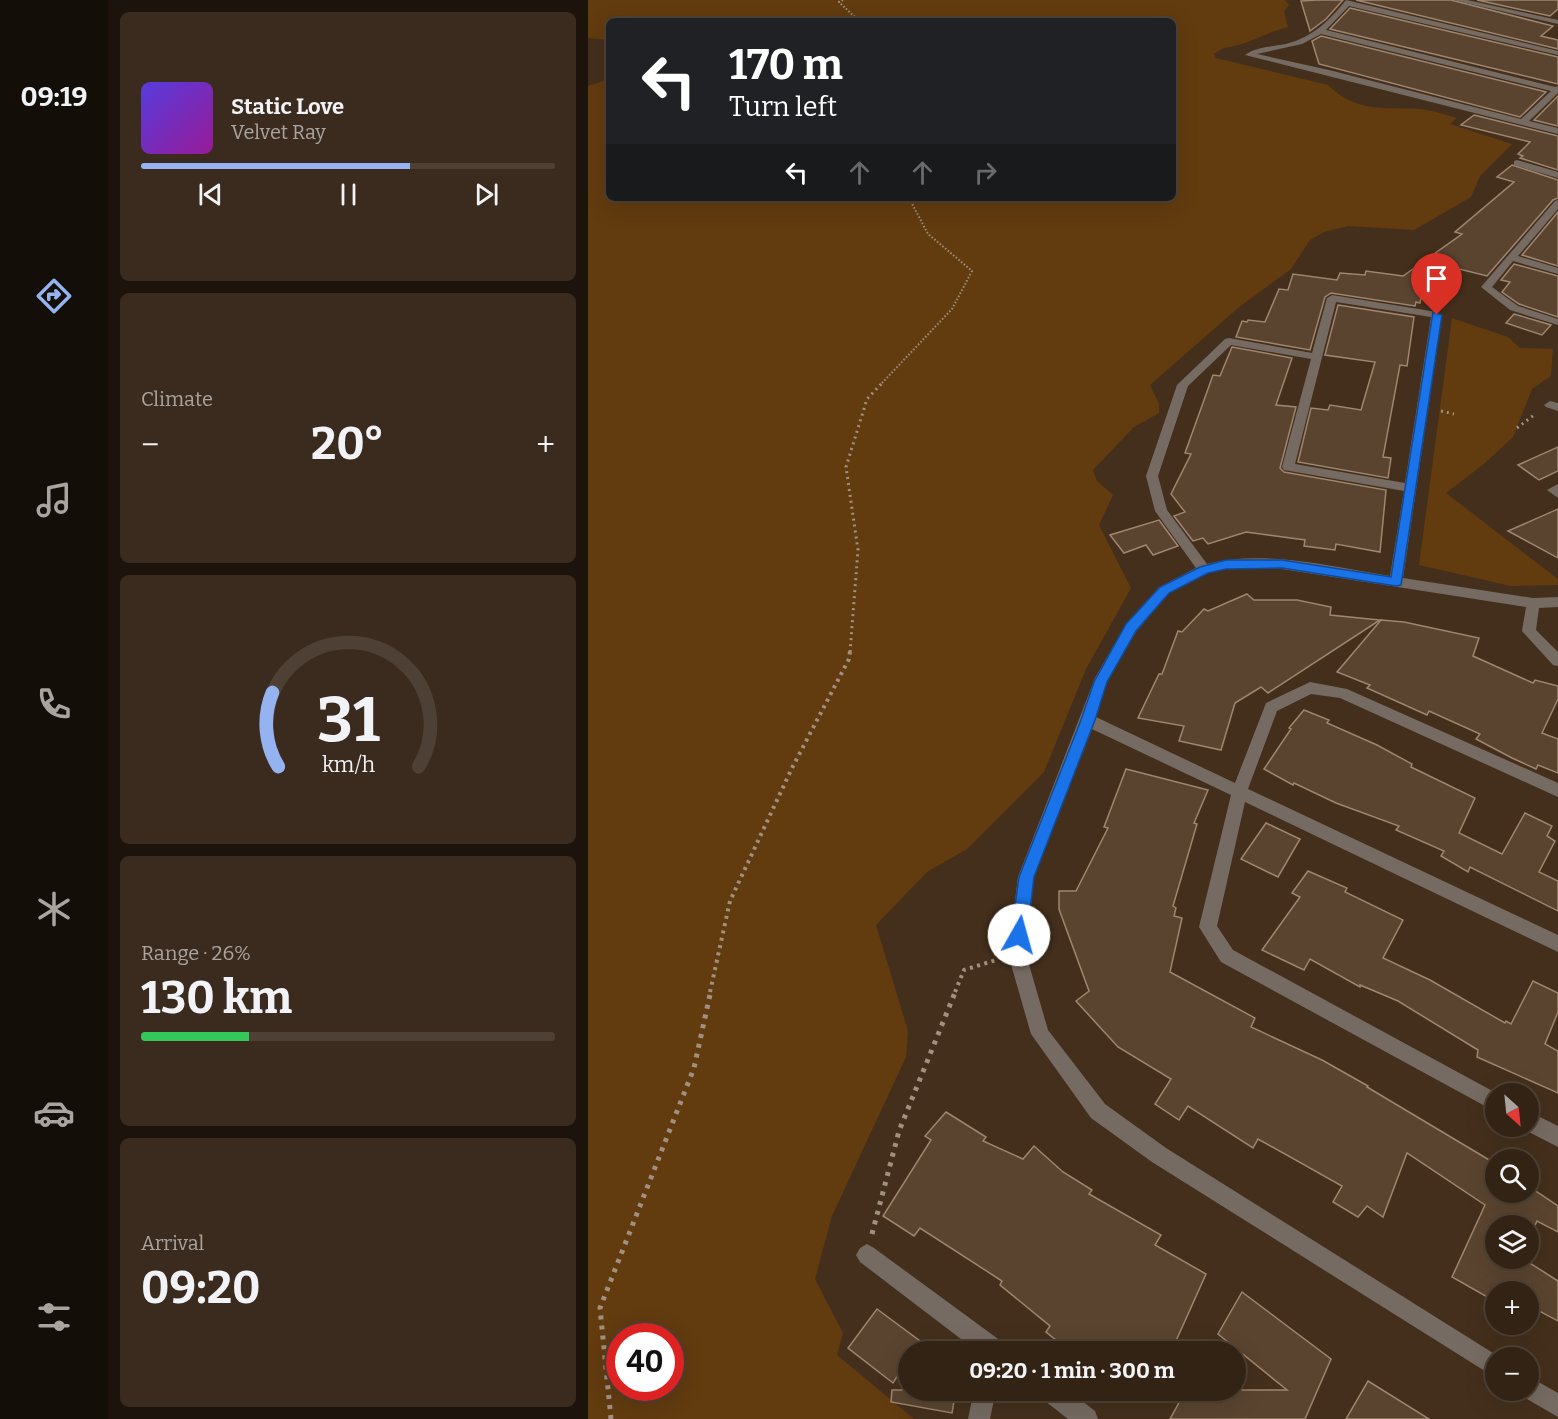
<!DOCTYPE html>
<html lang="en">
<head>
<meta charset="utf-8">
<style>
  body { margin:0; font-family:Bitter,serif; background:#3b2b1e; color:#f1f3f6; height:100vh; display:flex; flex-direction:column; font-size:22px; white-space:nowrap }
  * { box-sizing:border-box; margin:0 }
  p { font-size:20px; color:#a9a4a0 }
  .icon { flex:none; width:33px; height:33px; fill:none; stroke:currentColor; stroke-width:2; stroke-linecap:round; stroke-linejoin:round }
  .map { position:relative; flex:1; overflow:hidden }
  .side { display:flex; flex-direction:column; gap:12px; padding:12px; background:#1c130c; width:480px }
  .side>* { flex:none }
  .top-card { position:absolute; left:18px; top:18px; width:570px; height:183px; border-radius:9px; box-shadow:0 6px 24px #0002,0 0 0 2px #4e4034; background:#202124; color:#fff; overflow:hidden }
  .needle { width:39px; rotate:153deg }
  .fabs { position:absolute; left:897px; top:1083px; display:grid; gap:12px }
  .fabs a { display:grid; place-items:center; width:54px; height:54px; border-radius:50%; background:#332315; box-shadow:0 6px 24px #0002,0 0 0 2px #4e4034; font-size:30px }
  .speed { position:absolute; left:18px; top:1323px; display:flex; gap:12px; font-size:30px; font-weight:700; text-align:center }
  .speed>* { display:grid; place-content:center; width:78px; height:78px; border-radius:50%; background:#332315; box-shadow:0 6px 24px #0002,0 0 0 2px #4e4034; line-height:1 }
  .speed .limit { border:9px solid #d22; background:#fff; color:#111 }
  .pin { position:absolute; display:grid; place-items:center; width:51px; height:51px; color:#fff; margin:-62px -26px; border-radius:50% 50% 50% 0; rotate:-45deg; box-shadow:0 0 6px #0007 }
  .pin .icon { rotate:45deg }
  .me { position:absolute; width:66px; margin:-33px; rotate:7deg; stroke-linejoin:round; filter:drop-shadow(0 0 4px #0008) }
  .turn { display:flex; align-items:center; gap:21px; height:126px; padding:0 24px; font-size:27px }
  .turn .icon { width:78px; height:78px; stroke-width:2.5 }
  .turn b { display:block; font-size:42px; line-height:51px }
  .lanes { display:flex; align-items:center; height:57px; padding:0 24px; background:#0003; justify-content:center; gap:30px; direction:ltr }
  .lanes .off { opacity:.35 }
  .big { font-size:45px; font-weight:700; line-height:1.1 }
  .side .card { flex:1; display:flex; flex-direction:column; justify-content:center; gap:9px; min-width:0; padding:0 21px; border-radius:9px; background:#3b2b1e }
  .side .dial { align-items:center; gap:0 }
  .dial svg { height:156px; overflow:visible; fill:none; stroke:#4e4034; stroke-width:7; stroke-linecap:round; text-anchor:middle }
  .dial text { fill:#f1f3f6; stroke:none }
  .song { display:flex; align-items:center; gap:18px }
  .cover { width:72px; height:72px; border-radius:9px; background:linear-gradient(135deg,hsl(250 70% 55%),hsl(300 70% 35%)) }
  .played { height:6px; border-radius:3px; background:linear-gradient(90deg,#95b2f1 65%,#4e4034 65%) }
  .keys { display:flex; justify-content:space-around; direction:ltr }
  .heat { display:flex; justify-content:space-between; align-items:center; font-size:33px; direction:ltr }
  .charge { height:9px; border-radius:4px; background:linear-gradient(90deg,#34c759 26%,#4e4034 0) }
  .trip { position:absolute; left:310px; top:1341px; width:348px; height:60px; border-radius:30px; background:#332315; box-shadow:0 6px 24px #0002,0 0 0 2px #4e4034; font-weight:700; line-height:60px; text-align:center }
  main { display:flex; flex:1; min-height:0 }
  .menu { display:flex; flex-direction:column; width:108px; justify-content:space-around; align-items:center; background:#140e08; color:#a9a4a0 }
  .menu .icon { width:42px; height:42px }
  .menu .active { color:#95b2f1 }
  .menu b { font-size:27px; color:#f1f3f6 }
  .map>svg:first-child { display:block }
  .green { fill:#623b0f; fill-rule:evenodd }
  .building { fill:#5a4430; stroke:#9e8670; stroke-width:1.5 }
  .lines { fill:none; stroke-linecap:round; stroke-linejoin:round }
  .path-far3 { stroke:#a19081; stroke-width:2; stroke-dasharray:1.5 2; stroke-linecap:butt }
  .path-far2 { stroke:#a19081; stroke-width:3; stroke-dasharray:2 4; stroke-linecap:butt }
  .path-far1 { stroke:#a19081; stroke-width:4; stroke-dasharray:3 4.5; stroke-linecap:butt }
  .path { stroke:#a19081; stroke-width:5; stroke-dasharray:4 6; stroke-linecap:butt }
  .minor { fill:#756b62; fill-rule:evenodd }
  .route { fill:#1a73e8; stroke:#114b97; stroke-width:1.5 }
</style>
</head>
<body>
<main>
<nav class="menu">
<b>09:19</b>
<svg class="icon active" aria-label="directions" viewBox="0 0 24 24"><path d="M12 3l9 9-9 9-9-9zM9 14v-3h6M13 9l2 2-2 2"/></svg>
<svg class="icon" aria-label="music" viewBox="0 0 24 24"><path d="M9 18V5l10-2v13"/><circle cx="6" cy="18" r="3"/><circle cx="16" cy="16" r="3"/></svg>
<svg class="icon" aria-label="phone" viewBox="0 0 24 24"><path d="M5 4h4l2 5-3 2q2 4 5 5l2-3 5 2v4C11 20 4 13 5 4z"/></svg>
<svg class="icon" aria-label="climate" viewBox="0 0 24 24"><path d="M12 3v18M4 7l16 10M4 17L20 7"/></svg>
<svg class="icon" aria-label="car" viewBox="0 0 24 24"><path d="M5 17H2v-5l4-1 3-4h7l3 4 3 1v5h-3M9 17h6M6 11h13"/><circle cx="7" cy="17" r="2"/><circle cx="17" cy="17" r="2"/></svg>
<svg class="icon" aria-label="filters" viewBox="0 0 24 24"><path d="M4 7h16M4 17h16"/><circle cx="9" cy="7" r="2"/><circle cx="15" cy="17" r="2"/></svg>
</nav>
<section class="side">
<div class="card">
<div class="song"><i class="cover"></i><div><b>Static Love</b><p>Velvet Ray</p></div></div>
<div class="played"></div>
<div class="keys"><svg class="icon" aria-label="previous" viewBox="0 0 24 24"><path d="M18 5L8 12l10 7zM5 5v14"/></svg><svg class="icon" aria-label="pause" viewBox="0 0 24 24"><path d="M8 5v14M16 5v14"/></svg><svg class="icon" aria-label="next" viewBox="0 0 24 24"><path d="M6 5l10 7-10 7zM19 5v14"/></svg></div>
</div>
<div class="card"><p>Climate</p>
<div class="heat"><a>−</a><b class="big">20°</b><a>+</a></div>
</div>
<div class="card dial"><svg viewBox="0 0 100 80">
<path d="M14 69A42 42 0 1 1 86 69"/>
<path d="M14 69A42 42 0 0 1 11 31" stroke="#95b2f1"/>
<text x="50" y="56" font-size="32" font-weight="700">31</text>
<text x="50" y="72" font-size="11">km/h</text>
</svg></div>
<div class="card"><p>Range · 26%</p><b class="big">130 km</b><div class="charge"></div></div>
<div class="card"><p>Arrival</p><b class="big">09:20</b></div>
</section>
<div class="map">
<svg width="970" height="1419" viewBox="0 0 970 1419">
  <rect width="100%" height="100%" fill="#442f1c"/>
  <g class="green">
    <path d="M0,0H697L701,5L696,11L700,27C684,31 669,39 654,44C644,47 634,47 626,54L628,58L740,85C768,113 796,107 832,109C844,110 857,115 869,118L862,124L924,144L892,176L883,197L826,230L760,226L736,232L722,240L703,269L650,308L562,385L571,404V413L546,427L505,470L509,481L525,495L511,525L543,588L498,669L456,772L379,849L339,872L288,925L320,1031L318,1057L244,1216L227,1279L255,1333L249,1355L326,1419H0V86L21,79V198H585V21H21V40L0,38ZM32,1336H82V1388H32Z"/>
    <path d="M864,318L920,337L932,348L965,349L963,376L944,389L925,437L897,463L858,493L970,579V585L923,586L831,565Z"/>
  </g>
  <g class="building">
    <path d="M729,0H755L738,19L722,31L713,1Z"/>
    <path d="M768,0H863L965,26L953,36L970,40V49Z"/>
    <path d="M889,0H970V9L962,16Z"/>
    <path d="M762,8L970,57V84L742,29Z"/>
    <path d="M733,36L958,92L932,117L731,64L724,41Z"/>
    <path d="M970,96V126L946,120Z"/>
    <path d="M886,115L970,136V170L932,158L935,156L930,154L942,142L873,125Z"/>
    <path d="M924,165L970,180V198L965,200L899,276L839,261L832,303L828,302L827,306L743,293L737,297L722,350L648,337L654,321L659,322L660,320L677,322L691,289L700,290L705,274L749,280L752,273L777,275L778,271L815,276L874,234L867,232L926,182L909,177Z"/>
    <path d="M970,212V266L934,255Z"/>
    <path d="M926,264L970,276V317L931,304L914,292L922,282L913,280Z"/>
    <path d="M750,305L826,317L819,366L812,365L795,457L803,458L800,478L710,462L723,408L740,410L742,405L773,410L787,362L737,355Z"/>
    <path d="M926,314L963,325L954,335L918,323Z"/>
    <path d="M644,347L704,358L688,405L708,407L692,468L696,472L798,490L792,552L748,544L747,550L716,546L717,540L658,532L620,544L615,538L605,541L586,516L597,512L583,494L603,454L597,453L625,375L632,376Z"/>
    <path d="M970,447V471L951,480L930,465Z"/>
    <path d="M970,509V558L920,531Z"/>
    <path d="M571,520L590,546L565,555L558,545L536,553L522,535Z"/>
    <path d="M659,594L666,600H709L743,607L742,615L792,620L680,693L673,687L647,703L633,750L591,741L596,726L550,718L571,674H574L590,631L594,632L616,609L620,611Z"/>
    <path d="M793,620L816,622L891,638L885,656L945,683L947,680L970,686V699L954,733L970,739V773L950,765L948,769L924,758L888,739L892,734L841,711L839,715L779,688L782,685L749,672Z"/>
    <path d="M716,710L741,720L739,723L789,745L824,764L823,767L887,798L871,833L914,854L937,813L964,826L959,836L967,841L951,872L970,881V911L882,867L880,872L853,856L856,851L808,830L811,826L748,803L706,783L705,785L676,769L703,729L701,728Z"/>
    <path d="M538,769L620,790L606,823L609,824L585,906L588,908L586,916L594,918L582,972L667,1018L663,1027L734,1060L780,1086L779,1087L908,1164V1192H940V1186L970,1206V1232L949,1221L940,1241V1226H908V1258H934L970,1281V1321L940,1305V1292H916L908,1287V1302L864,1277L897,1205L819,1153L795,1217L779,1206L770,1217L745,1202L754,1186L670,1139L665,1148L600,1106L591,1120L567,1104L583,1079L530,1047L488,1001L501,991L471,909V891H488L520,828L516,827Z"/>
    <path d="M678,823L712,839L690,877L653,859Z"/>
    <path d="M720,871L759,888L757,892L815,920L795,958L842,980L917,1023L918,1021L923,1024L945,981L970,993V1012L957,1044L970,1051V1093L889,1057L890,1050L810,1001L772,985V987L722,959L716,970L674,950L712,897L704,893Z"/>
    <path d="M358,1112L398,1137L395,1141L435,1159L446,1146L475,1172L504,1190L501,1194L573,1235L567,1245L618,1274L583,1352H483L458,1332L462,1326L412,1285L414,1281L332,1228L326,1236L295,1216L343,1140L337,1136Z"/>
    <path d="M654,1292L743,1359L717,1419H582L598,1390H699L630,1334Z"/>
    <path d="M289,1309L332,1341L325,1352H321V1358L305,1383L260,1348Z"/>
    <path d="M780,1381L841,1419H758Z"/>
    <path d="M304,1390H368L364,1413L303,1402Z"/>
  </g>
  <g class="lines">
    <g class="path-far3">
      <path d="M255,0L251,2L271,21"/>
      <path d="M294,383L364,309L384,271L340,234L321,198"/>
    </g>
    <g class="path-far2">
      <path d="M853,411L866,414"/>
      <path d="M929,428L946,415"/>
      <path d="M262,652L270,550L258,467L279,399L295,382"/>
    </g>
    <g class="path-far1">
      <path d="M122,992L142,901L204,768L261,659L262,651"/>
      <path d="M367,992L376,970L408,960"/>
    </g>
    <g class="path">
      <path d="M284,1234L311,1131L368,990"/>
      <path d="M23,1419L12,1308L106,1068L123,990"/>
    </g>
    <g class="minor">
      <path d="M758,0L970,51V55L761,6L738,30L967,87L970,86V93L941,121L970,128V134L657,55C669,46 684,47 698,44C725,37 742,20 758,0ZM733,34L963,91L933,119L741,70L669,54L714,44Z"/>
      <path d="M865,0H879L970,20V24Z"/>
      <path d="M929,160L970,172V178L926,165V161Z"/>
      <path d="M970,200V209L930,256L970,268V274L925,261L904,287L930,306L970,319V325L922,310L893,287L967,201Z"/>
      <path d="M744,295L849,312L854,315L815,578L945,598L970,597V607L951,608L948,630L970,652V666L965,665L934,631L938,607L694,569H638L620,573L581,593L548,632L519,682L508,717L647,783L678,703L722,682L759,689L970,783V797L752,698L723,694L689,711L660,789L970,935V952L657,802L629,926L645,950L910,1094H908V1112L633,962L611,927L643,795L504,729L446,877L438,954L460,1030L517,1104L578,1148L913,1358H908V1378L564,1162L503,1118L443,1034L420,954L430,877L507,678L538,624L571,587L608,568L567,511L558,476L589,385L637,339L641,338L724,353L739,298ZM748,302L843,317L817,483L707,464ZM643,345L723,359L694,467L696,470L816,491L802,576C743,567 678,549 619,564L579,510L570,476L600,386Z"/>
      <path d="M962,401L970,403V411L958,407L956,405Z"/>
      <path d="M970,484V498L959,490Z"/>
      <path d="M940,1111L970,1126V1147L933,1128L940,1126Z"/>
      <path d="M279,1244L286,1248L417,1344L420,1352H390L272,1262L268,1255L272,1248Z"/>
      <path d="M940,1376L970,1393V1417L932,1395L930,1390H940Z"/>
      <path d="M386,1390H408L402,1419H380Z"/>
      <path d="M450,1390H480L507,1411L510,1419H480L453,1398Z"/>
    </g>
  </g>
  <path class="route" d="M845,312L854,315L813,585L808,586L694,568L638,569L620,573L581,593L548,631L519,682L507,720L446,877L439,935L437,940L431,942L426,940L423,935L431,877L493,720L506,682L538,624L572,587L612,567L638,560H694L803,577Z"/>
</svg>
<div class="fabs">
<a><svg class="needle" viewBox="-14 -14 28 28"><path d="M0-13l5 13h-10z" fill="#e53935"/><path d="M0 13l5-13h-10z" fill="#a9a4a0"/></svg></a>
<a><svg class="icon" aria-label="search" viewBox="0 0 24 24"><circle cx="10" cy="10" r="6"/><path d="M15 15l6 6"/></svg></a>
<a><svg class="icon" aria-label="layers" viewBox="0 0 24 24"><path d="M12 4l9 5-9 5-9-5zM3 14l9 5 9-5"/></svg></a>
<a>+</a>
<a>−</a>
</div>
<div class="speed"><div class="limit">40</div></div>
<div class="pin" style="left:849px;top:315px;background:#d93025"><svg class="icon" aria-label="arrive" viewBox="0 0 24 24"><path d="M6 21V4h12l-3 4 3 4H6"/></svg></div>
<svg class="me" style="left:431px;top:935px" viewBox="-20 -20 40 40"><circle r="19" fill="#fff"/><path d="M0-13L10 11 0 6-10 11z" fill="#1a73e8"/></svg>
<div class="trip">09:20 · 1 min · 300 m</div>
<div class="top-card">
<div class="turn"><svg class="icon" aria-label="left" viewBox="0 0 24 24"><path d="M17 20v-9H6M10 6l-5 5 5 5"/></svg><div><b>170 m</b>Turn left</div></div>
<div class="lanes"><svg class="icon" aria-label="left" viewBox="0 0 24 24"><path d="M17 20v-9H6M10 6l-5 5 5 5"/></svg><svg class="icon off" aria-label="ahead" viewBox="0 0 24 24"><path d="M12 20V5M6 11l6-6 6 6"/></svg><svg class="icon off" aria-label="ahead" viewBox="0 0 24 24"><path d="M12 20V5M6 11l6-6 6 6"/></svg><svg class="icon off" aria-label="right" viewBox="0 0 24 24"><path d="M7 20v-9h11M14 6l5 5-5 5"/></svg></div>
</div>
</div>
</main>
</body>
</html>
